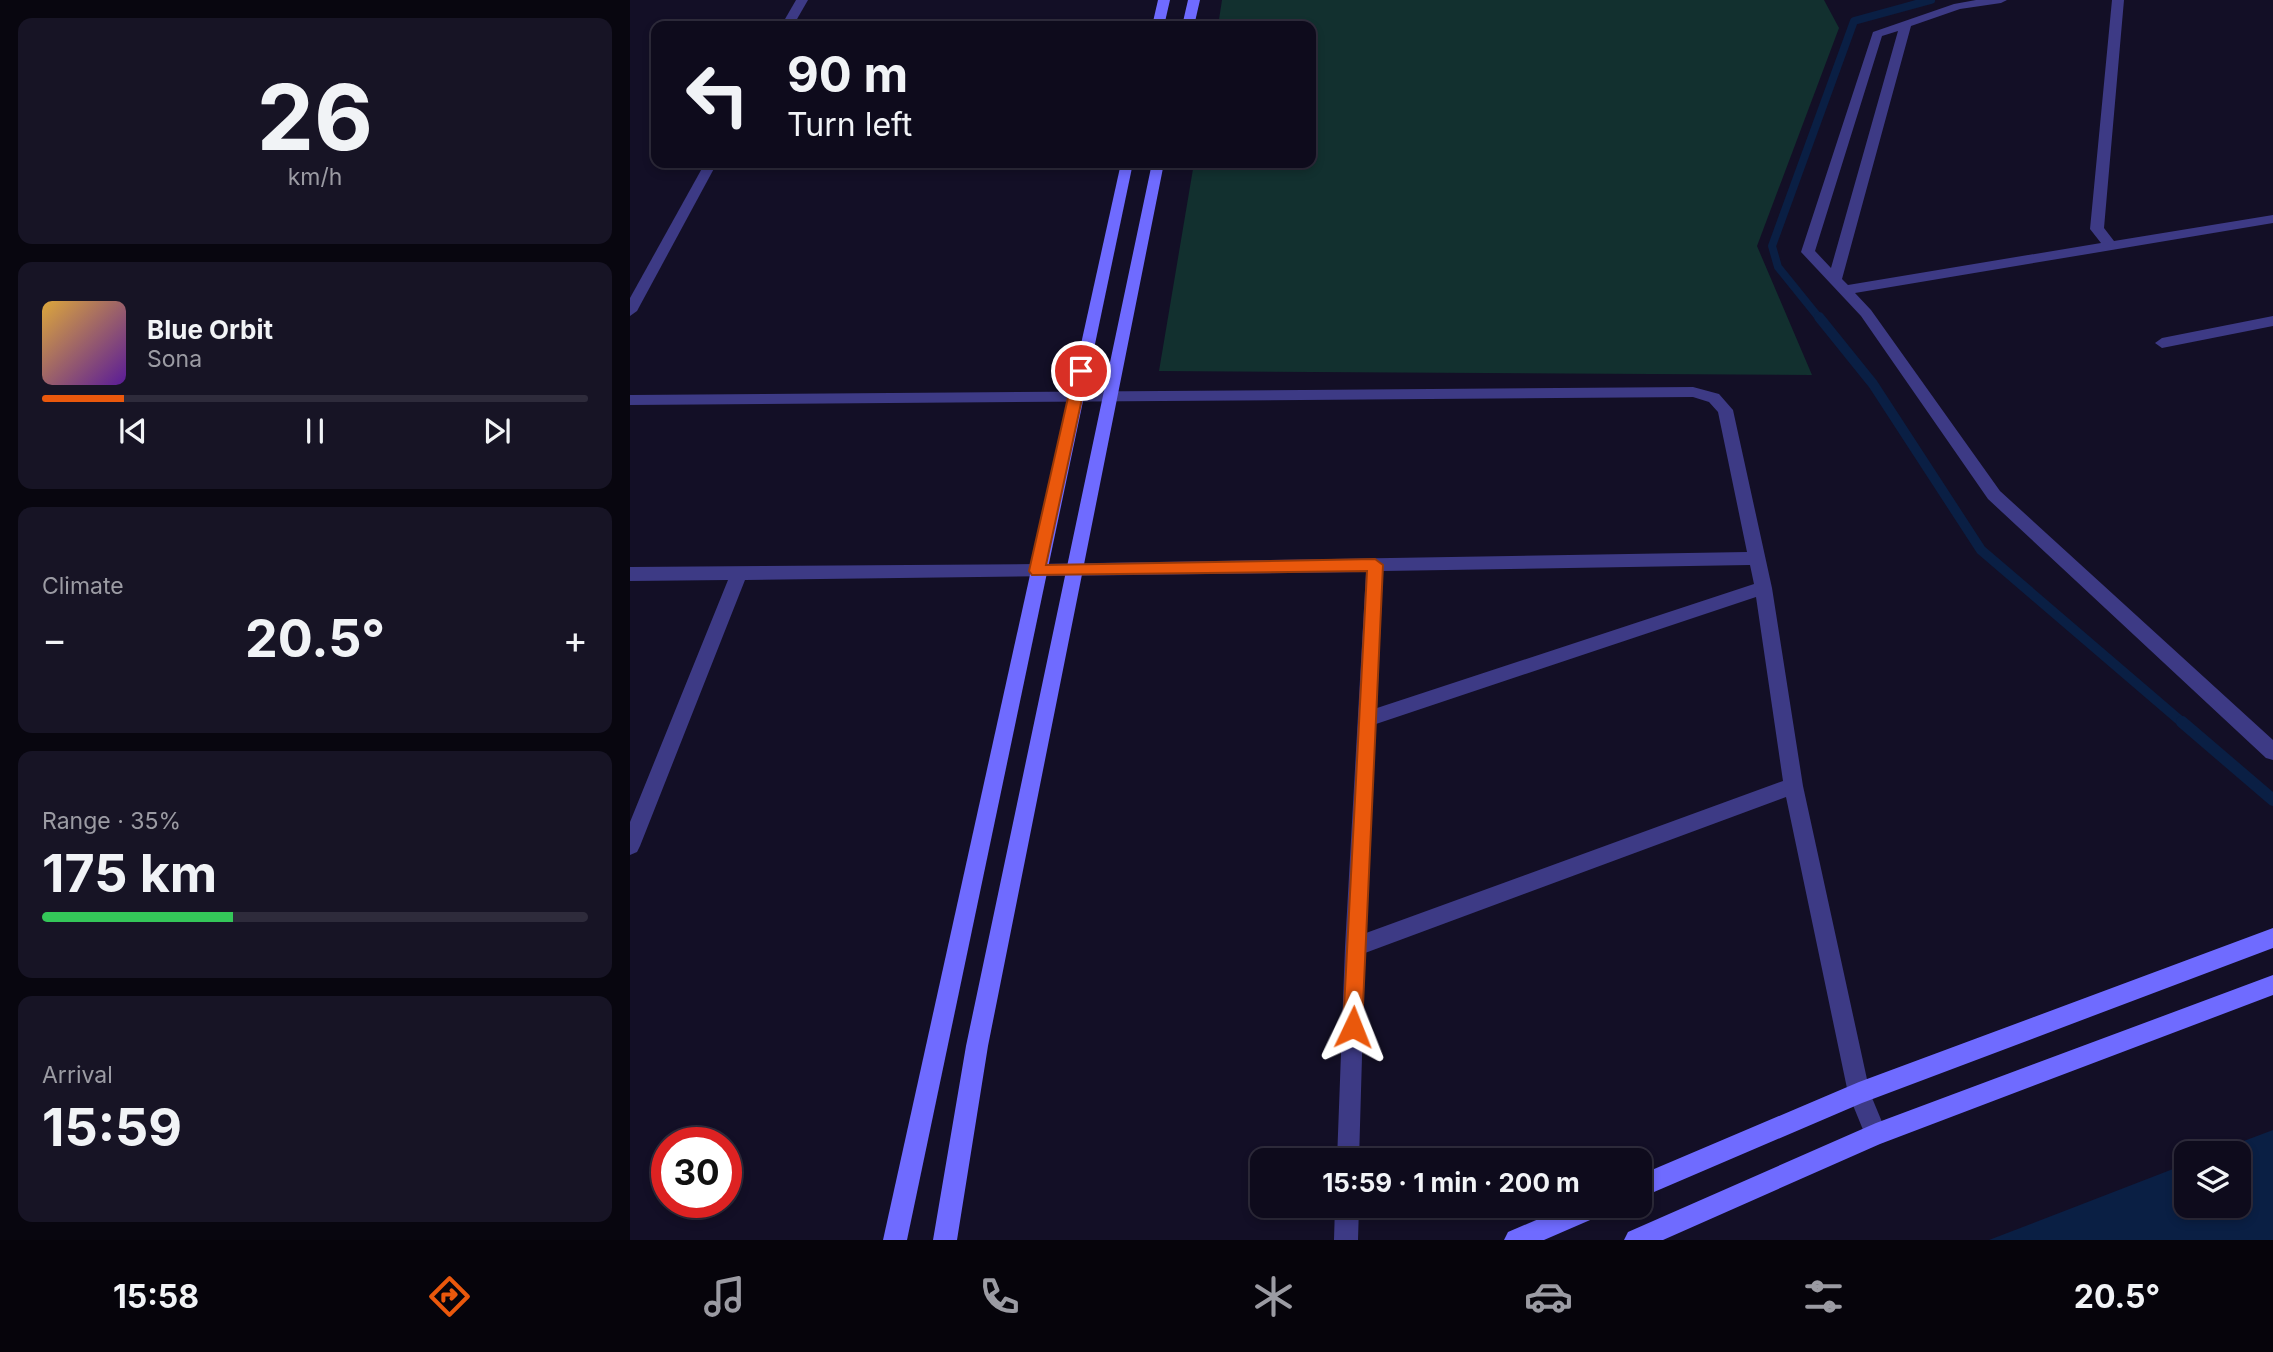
<!DOCTYPE html>
<html lang="en">
<head>
<meta charset="utf-8">
<style>
  body { margin:0; font-family:Inter,sans-serif; background:#171425; color:#f1f3f6; height:100vh; display:flex; flex-direction:column; font-size:26px; white-space:nowrap }
  * { box-sizing:border-box; margin:0 }
  p { font-size:23px; color:#9b9ba3 }
  .icon { flex:none; width:38px; height:38px; fill:none; stroke:currentColor; stroke-width:2; stroke-linecap:round; stroke-linejoin:round }
  .map { position:relative; flex:1; overflow:hidden }
  .panel { display:flex; flex-direction:column; gap:18px; padding:18px; background:#08060f; width:630px }
  .panel>* { flex:none }
  .banner { position:absolute; left:21px; top:21px; width:665px; height:147px; border-radius:14px; box-shadow:0 4px 10px #0003,0 0 0 2px #2e2b3b; background:#0e0b1c; color:#f1f3f6; overflow:hidden }
  .buttons { position:absolute; left:1544px; top:1141px; display:grid; gap:14px }
  .buttons a { display:grid; place-items:center; width:77px; height:77px; border-radius:14px; background:#0e0b1c; box-shadow:0 4px 10px #0003,0 0 0 2px #2e2b3b; font-size:35px }
  .speed { position:absolute; left:21px; top:1127px; display:flex; gap:14px; font-size:35px; font-weight:700; text-align:center }
  .speed>* { display:grid; place-content:center; width:91px; height:91px; border-radius:50%; background:#0e0b1c; box-shadow:0 4px 10px #0003,0 0 0 2px #2e2b3b; line-height:1 }
  .speed .limit { border:10px solid #d22; background:#fff; color:#111 }
  .pin { position:absolute; display:grid; place-items:center; width:60px; height:60px; color:#fff; margin:-30px; border:4px solid #fff; border-radius:50%; box-shadow:0 2px 7px #0007 }
  .me { position:absolute; width:77px; margin:-38px; rotate:2deg; stroke-linejoin:round; filter:drop-shadow(0 0 5px #0008) }
  .turn { display:flex; align-items:center; gap:24px; height:147px; padding:0 21px; font-size:32px }
  .turn .icon { width:91px; height:91px; stroke-width:2.5 }
  .turn b { display:block; font-size:49px; line-height:60px }
  .big { font-size:52px; font-weight:700; line-height:1.1 }
  .panel .card { flex:1; display:flex; flex-direction:column; justify-content:center; gap:10px; min-width:0; padding:0 24px; border-radius:14px; background:#171425 }
  .panel .dial { align-items:center; gap:0 }
  .dial b { font-size:91px; line-height:1 }
  .song { display:flex; align-items:center; gap:21px }
  .cover { width:84px; height:84px; border-radius:10px; background:linear-gradient(135deg,hsl(40 70% 55%),hsl(270 70% 35%)) }
  .played { height:7px; border-radius:4px; background:linear-gradient(90deg,#ea580c 15%,#2e2b3b 15%) }
  .keys { display:flex; justify-content:space-around; direction:ltr }
  .heat { display:flex; justify-content:space-between; align-items:center; font-size:38px; direction:ltr }
  .charge { height:10px; border-radius:5px; background:linear-gradient(90deg,#34c759 35%,#2e2b3b 0) }
  .trip { position:absolute; left:620px; top:1148px; width:402px; height:70px; border-radius:14px; background:#0e0b1c; box-shadow:0 4px 10px #0003,0 0 0 2px #2e2b3b; font-weight:700; line-height:70px; text-align:center }
  .tab-bar { display:flex; height:112px; justify-content:space-around; align-items:center; background:#06040b; color:#9b9ba3 }
  .tab-bar .icon { width:49px; height:49px }
  .tab-bar .selected { color:#ea580c }
  .tab-bar b { font-size:32px; color:#f1f3f6 }
  main { display:flex; flex:1; min-height:0 }
  .map>svg:first-child { display:block }
  .green { fill:#12302f }
  .water { fill:#0a1f44 }
  .lines { fill:none; stroke-linecap:round; stroke-linejoin:round }
  .stream-far2 { stroke:#0a1f44; stroke-width:8 }
  .stream-far1 { stroke:#0a1f44; stroke-width:10 }
  .stream { stroke:#0a1f44; stroke-width:12 }
  .street { fill:#3d3a85; fill-rule:evenodd }
  .secondary { fill:#6f6bff; fill-rule:evenodd }
  .route { fill:#ea580c; stroke:#983908; stroke-width:2 }
</style>
</head>
<body>
<main>
<section class="panel">
<div class="card dial"><b>26</b><p>km/h</p></div>
<div class="card">
<div class="song"><i class="cover"></i><div><b>Blue Orbit</b><p>Sona</p></div></div>
<div class="played"></div>
<div class="keys"><svg class="icon" aria-label="previous" viewBox="0 0 24 24"><path d="M18 5L8 12l10 7zM5 5v14"/></svg><svg class="icon" aria-label="pause" viewBox="0 0 24 24"><path d="M8 5v14M16 5v14"/></svg><svg class="icon" aria-label="next" viewBox="0 0 24 24"><path d="M6 5l10 7-10 7zM19 5v14"/></svg></div>
</div>
<div class="card"><p>Climate</p>
<div class="heat"><a>−</a><b class="big">20.5°</b><a>+</a></div>
</div>
<div class="card"><p>Range · 35%</p><b class="big">175 km</b><div class="charge"></div></div>
<div class="card"><p>Arrival</p><b class="big">15:59</b></div>
</section>
<div class="map">
<svg width="1643" height="1240" viewBox="0 0 1643 1240">
  <rect width="100%" height="100%" fill="#130f26"/>
  <path class="green" d="M592,0H1194L1209,28L1127,246L1182,375L529,371L564,163H681V26H588Z"/>
  <path class="water" d="M1643,1130V1240H1359L1556,1164V1206H1608V1153H1582Z"/>
  <g class="lines">
    <path class="stream-far2" d="M1190,319L1148,267L1142,246L1224,21L1301,0"/>
    <path class="stream-far1" d="M1189,317L1243,384L1351,550L1554,724"/>
    <path class="stream" d="M1552,722L1643,800"/>
    <g class="street">
      <path d="M166,0H178L163,26H151Z"/>
      <path d="M1346,0H1377L1371,3L1330,9L1281,26L1212,279L1218,285L1471,243L1460,229L1482,0H1494L1474,228L1484,241L1643,215V223L1225,293L1241,310L1370,491L1643,740V760L1636,758L1358,499L1231,316L1171,252L1243,32L1324,4ZM1268,31L1201,268L1185,251L1252,36Z"/>
      <path d="M75,163H87L7,311L0,316V298Z"/>
      <path d="M1643,316V326L1532,348L1525,343L1532,338Z"/>
      <path d="M1063,387L1089,394L1103,410L1142,588L1173,786L1240,1093L1257,1134L1254,1142L1246,1145L1238,1142L1218,1093L1156,797L735,953L729,1160H707L715,947L736,572L115,580L10,846L7,852L0,855V822L98,580L0,581V567L407,564L1117,552L1088,412L1079,402L1063,397L0,405V395ZM1120,565L1124,584L747,708L753,571ZM1126,597L1153,781L736,933L746,724Z"/>
      <path d="M705,1206H729L728,1240H704Z"/>
    </g>
    <g class="secondary">
      <path d="M528,0H540L534,26H522Z"/>
      <path d="M558,0H570L564,26H552Z"/>
      <path d="M491,163H503L277,1240H253Z"/>
      <path d="M522,163H534L358,1046L327,1240H303L336,1046Z"/>
      <path d="M1643,928V948L1232,1103L1010,1198V1175L1229,1082Z"/>
      <path d="M1643,975V995L1250,1144L1033,1240H994L998,1232L1246,1123Z"/>
      <path d="M939,1206H978L974,1214L914,1240H874L878,1232Z"/>
    </g>
  </g>
  <path class="route" d="M451,367L458,371L416,565L745,559L753,565L732,1027L729,1034L723,1036L716,1034L713,1027L737,571L402,575L399,571L444,371Z"/>
</svg>
<div class="buttons">
<a><svg class="icon" aria-label="layers" viewBox="0 0 24 24"><path d="M12 4l9 5-9 5-9-5zM3 14l9 5 9-5"/></svg></a>
</div>
<div class="speed"><div class="limit">30</div></div>
<div class="pin" style="left:451px;top:371px;background:#d93025"><svg class="icon" aria-label="arrive" viewBox="0 0 24 24"><path d="M6 21V4h12l-3 4 3 4H6"/></svg></div>
<svg class="me" style="left:723px;top:1027px" viewBox="-20 -20 40 40"><path d="M0-17L14 15 0 8-14 15z" fill="#ea580c" stroke="#fff" stroke-width="4"/></svg>
<div class="trip">15:59 · 1 min · 200 m</div>
<div class="banner">
<div class="turn"><svg class="icon" aria-label="left" viewBox="0 0 24 24"><path d="M17 20v-9H6M10 6l-5 5 5 5"/></svg><div><b>90 m</b>Turn left</div></div>
</div>
</div>
</main>
<nav class="tab-bar">
<b>15:58</b>
<svg class="icon selected" aria-label="directions" viewBox="0 0 24 24"><path d="M12 3l9 9-9 9-9-9zM9 14v-3h6M13 9l2 2-2 2"/></svg>
<svg class="icon" aria-label="music" viewBox="0 0 24 24"><path d="M9 18V5l10-2v13"/><circle cx="6" cy="18" r="3"/><circle cx="16" cy="16" r="3"/></svg>
<svg class="icon" aria-label="phone" viewBox="0 0 24 24"><path d="M5 4h4l2 5-3 2q2 4 5 5l2-3 5 2v4C11 20 4 13 5 4z"/></svg>
<svg class="icon" aria-label="climate" viewBox="0 0 24 24"><path d="M12 3v18M4 7l16 10M4 17L20 7"/></svg>
<svg class="icon" aria-label="car" viewBox="0 0 24 24"><path d="M5 17H2v-5l4-1 3-4h7l3 4 3 1v5h-3M9 17h6M6 11h13"/><circle cx="7" cy="17" r="2"/><circle cx="17" cy="17" r="2"/></svg>
<svg class="icon" aria-label="filters" viewBox="0 0 24 24"><path d="M4 7h16M4 17h16"/><circle cx="9" cy="7" r="2"/><circle cx="15" cy="17" r="2"/></svg>
<b>20.5°</b>
</nav>
</body>
</html>
